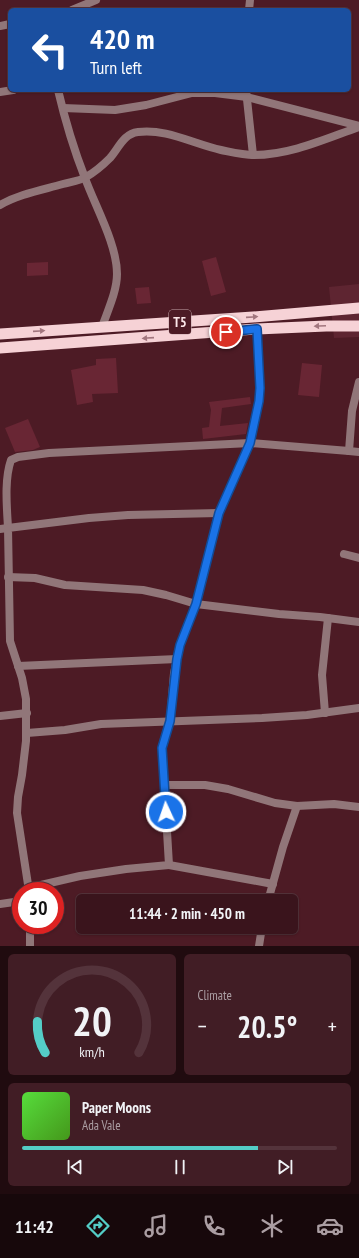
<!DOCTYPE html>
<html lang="en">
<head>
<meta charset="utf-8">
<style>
  body { margin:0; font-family:"PT Sans Narrow",sans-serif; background:#411d25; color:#f1f3f6; height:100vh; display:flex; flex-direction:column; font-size:15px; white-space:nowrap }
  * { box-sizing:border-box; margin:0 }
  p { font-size:13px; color:#ab9ea3 }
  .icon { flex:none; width:22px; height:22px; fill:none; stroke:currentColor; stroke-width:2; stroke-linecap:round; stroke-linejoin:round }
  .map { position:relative; height:946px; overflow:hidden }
  .details { display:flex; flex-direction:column; gap:8px; padding:8px; background:#200b0f; flex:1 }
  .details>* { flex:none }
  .top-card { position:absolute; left:8px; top:8px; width:343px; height:84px; border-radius:6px; box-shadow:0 1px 3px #0004,0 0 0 1px #54333b; background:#1a4fa0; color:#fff; overflow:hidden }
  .speed { position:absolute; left:12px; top:882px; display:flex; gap:8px; font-size:20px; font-weight:700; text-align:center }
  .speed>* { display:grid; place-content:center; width:52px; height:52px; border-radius:50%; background:#3a141c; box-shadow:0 1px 3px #0004,0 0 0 1px #54333b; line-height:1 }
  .speed .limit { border:6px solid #d22; background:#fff; color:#111 }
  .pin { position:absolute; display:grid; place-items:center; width:34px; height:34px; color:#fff; margin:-17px; border:2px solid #fff; border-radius:50%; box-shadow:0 1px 4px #0007 }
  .me { position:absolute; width:44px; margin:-22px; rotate:357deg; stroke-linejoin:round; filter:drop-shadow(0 0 3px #0008) }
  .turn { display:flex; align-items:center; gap:14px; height:84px; padding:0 16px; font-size:18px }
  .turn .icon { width:52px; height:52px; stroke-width:2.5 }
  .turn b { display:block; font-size:28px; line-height:34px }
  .big { font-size:30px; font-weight:700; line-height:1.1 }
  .details .widget { flex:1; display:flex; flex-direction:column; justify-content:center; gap:6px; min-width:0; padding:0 14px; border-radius:6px; background:#411d25 }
  .details .dial { align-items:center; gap:0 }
  .dial svg { height:104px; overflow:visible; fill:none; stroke:#54333b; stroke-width:7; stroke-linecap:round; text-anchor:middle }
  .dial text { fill:#f1f3f6; stroke:none }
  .song { display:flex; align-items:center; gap:12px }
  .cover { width:48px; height:48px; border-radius:6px; background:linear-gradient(135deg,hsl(110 70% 55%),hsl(100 70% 35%)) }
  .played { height:4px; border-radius:2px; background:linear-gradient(90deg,#54cdc7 75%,#54333b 75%) }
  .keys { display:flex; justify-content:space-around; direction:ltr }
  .heat { display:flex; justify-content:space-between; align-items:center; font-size:22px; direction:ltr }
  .details .tiles { flex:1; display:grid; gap:8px; grid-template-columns:1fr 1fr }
  .widget:last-child { grid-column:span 2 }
  .trip { position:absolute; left:76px; top:894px; width:222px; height:40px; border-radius:6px; background:#3a141c; box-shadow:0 1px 3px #0004,0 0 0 1px #54333b; font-weight:700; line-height:40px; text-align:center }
  .tab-bar { display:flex; height:64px; justify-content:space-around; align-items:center; background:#17080b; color:#ab9ea3 }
  .tab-bar .icon { width:28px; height:28px }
  .tab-bar .selected { color:#54cdc7 }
  .tab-bar b { font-size:18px; color:#f1f3f6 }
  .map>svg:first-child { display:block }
  .built { fill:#5e2531 }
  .building { fill:#692634 }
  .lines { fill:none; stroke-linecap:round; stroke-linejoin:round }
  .minor { stroke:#917679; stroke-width:8 }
  .trunk { stroke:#f6d2d6; stroke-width:11 }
  .oneway { fill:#a2767e }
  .route-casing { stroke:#114b97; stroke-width:10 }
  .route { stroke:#1a73e8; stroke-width:7 }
  .labels { text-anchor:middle; stroke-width:4; stroke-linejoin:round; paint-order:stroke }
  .shield { fill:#4d1b25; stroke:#c8aaaf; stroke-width:1 }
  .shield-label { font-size:14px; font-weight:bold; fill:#fde8ea }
</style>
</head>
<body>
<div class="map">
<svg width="359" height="946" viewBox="0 0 359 946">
  <rect width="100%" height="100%" fill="#4d1b25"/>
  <path class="built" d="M359,284V337L334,338L329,287Z"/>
  <g class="building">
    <path d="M216,257L226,292L211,296L202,261Z"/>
    <path d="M48,262V275L27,276V263Z"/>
    <path d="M149,287L151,303L137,304L135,288Z"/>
    <path d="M116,358L118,393L92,394L93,402L77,405L71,370L96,365V359Z"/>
    <path d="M302,363L322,365L319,397L298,395Z"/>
    <path d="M250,397L251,404L222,408L220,426L248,423L246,434L203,439L202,428L209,427L211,410L209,402Z"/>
    <path d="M28,419L40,447L33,450L15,452L5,428Z"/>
  </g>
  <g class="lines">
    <g class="minor">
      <path d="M72,10L96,0"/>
      <path d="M249,10L250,0"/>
      <path d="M0,26L10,24"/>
      <path d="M58,90C65,120 74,150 85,178C95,206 117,244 117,274C117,291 108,310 102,327"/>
      <path d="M246,90L253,155"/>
      <path d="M0,92L13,90"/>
      <path d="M63,108L115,110L146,105L192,93H215L247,97L359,126"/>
      <path d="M0,205C19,194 42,190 63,184C70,182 80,181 86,177C95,172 103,165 110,158C119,148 123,134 138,132C165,128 194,144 221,150C231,152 243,155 254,155C290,155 325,139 359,127"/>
      <path d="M359,382L352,411L349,451L359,452"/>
      <path d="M0,529L8,528C7,508 4,480 11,460L18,457L49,453L250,443L349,451"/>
      <path d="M344,554L359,558"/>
      <path d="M8,577L35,578L65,585L143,590L166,595L196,604L279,614L320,617L359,622"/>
      <path d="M18,666L177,659"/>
      <path d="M325,713L322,675L328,618"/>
      <path d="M0,716L27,713"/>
      <path d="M27,733L65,730L101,724L262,718L307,715L359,708"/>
      <path d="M165,785H205L228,789L275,803L297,806L334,804L359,807"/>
      <path d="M169,865L273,884"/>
      <path d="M28,888L80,876L126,869L169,865L162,747L170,721L174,673L180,645L196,604L219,513L250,443L259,401L260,388L257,329"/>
      <path d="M29,891L17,813L18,797L22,775L26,741V699L22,678L10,641L8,528L89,518L128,515L219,513"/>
      <path d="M268,901L283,847L297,806"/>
      <path d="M0,904L21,901"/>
      <path d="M30,925V946"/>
      <path d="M259,946L262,927"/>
    </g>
    <g class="trunk">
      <path d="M0,334L253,317L359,308"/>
      <path d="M0,348L257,329L326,326H359"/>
    </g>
  </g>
  <defs><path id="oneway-solid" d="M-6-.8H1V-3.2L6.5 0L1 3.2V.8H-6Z"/></defs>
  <g class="oneway">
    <use href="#oneway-solid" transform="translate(252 317) rotate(-4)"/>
    <use href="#oneway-solid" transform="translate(320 326) rotate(177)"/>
    <use href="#oneway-solid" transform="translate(39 331) rotate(-4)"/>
    <use href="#oneway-solid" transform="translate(148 338) rotate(176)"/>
  </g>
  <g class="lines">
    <defs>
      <path id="route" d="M166,812L162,748L170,721L177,659L180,645L196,604L219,513L250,443L259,401L260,388L257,329L226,332"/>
    </defs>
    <use href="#route" class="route-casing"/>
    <use href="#route" class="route"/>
  </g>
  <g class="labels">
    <rect class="shield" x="169" y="310" width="22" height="24" rx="3"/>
    <g class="shield-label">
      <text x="180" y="327">T5</text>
    </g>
  </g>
</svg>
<div class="speed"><div class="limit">30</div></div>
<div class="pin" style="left:226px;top:332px;background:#d93025"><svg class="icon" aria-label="arrive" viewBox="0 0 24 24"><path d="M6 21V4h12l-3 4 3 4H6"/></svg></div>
<svg class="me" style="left:166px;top:812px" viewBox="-20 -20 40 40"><circle r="17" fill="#1a73e8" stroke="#fff" stroke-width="3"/><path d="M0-11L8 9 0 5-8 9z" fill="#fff"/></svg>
<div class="trip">11:44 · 2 min · 450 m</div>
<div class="top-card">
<div class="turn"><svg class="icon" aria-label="left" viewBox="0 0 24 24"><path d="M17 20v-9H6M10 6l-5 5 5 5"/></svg><div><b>420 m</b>Turn left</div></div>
</div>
</div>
<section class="details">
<div class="tiles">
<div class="widget dial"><svg viewBox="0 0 100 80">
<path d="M14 69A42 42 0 1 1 86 69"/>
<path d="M14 69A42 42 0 0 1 8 45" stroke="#54cdc7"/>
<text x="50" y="56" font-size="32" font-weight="700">20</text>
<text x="50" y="72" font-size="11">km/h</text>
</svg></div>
<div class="widget"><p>Climate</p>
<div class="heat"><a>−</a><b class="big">20.5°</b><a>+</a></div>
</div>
<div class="widget">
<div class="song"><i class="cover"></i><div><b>Paper Moons</b><p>Ada Vale</p></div></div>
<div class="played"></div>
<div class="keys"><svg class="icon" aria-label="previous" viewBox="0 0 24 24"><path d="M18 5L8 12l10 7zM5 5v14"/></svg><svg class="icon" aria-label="pause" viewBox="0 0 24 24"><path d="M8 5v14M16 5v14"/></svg><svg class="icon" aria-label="next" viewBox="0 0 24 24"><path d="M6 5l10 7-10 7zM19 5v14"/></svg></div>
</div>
</div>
</section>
<nav class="tab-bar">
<b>11:42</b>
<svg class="icon selected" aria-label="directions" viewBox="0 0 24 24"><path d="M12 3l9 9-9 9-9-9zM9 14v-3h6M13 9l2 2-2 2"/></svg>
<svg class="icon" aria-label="music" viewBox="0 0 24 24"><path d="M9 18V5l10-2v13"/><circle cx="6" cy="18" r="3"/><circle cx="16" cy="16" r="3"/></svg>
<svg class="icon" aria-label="phone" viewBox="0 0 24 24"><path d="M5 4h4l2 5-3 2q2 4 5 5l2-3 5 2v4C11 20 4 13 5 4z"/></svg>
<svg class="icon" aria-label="climate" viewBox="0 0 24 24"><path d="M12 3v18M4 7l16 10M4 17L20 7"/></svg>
<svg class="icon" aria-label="car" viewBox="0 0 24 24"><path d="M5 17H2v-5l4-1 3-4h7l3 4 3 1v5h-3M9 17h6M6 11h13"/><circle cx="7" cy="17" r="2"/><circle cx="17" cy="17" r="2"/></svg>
</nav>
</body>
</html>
